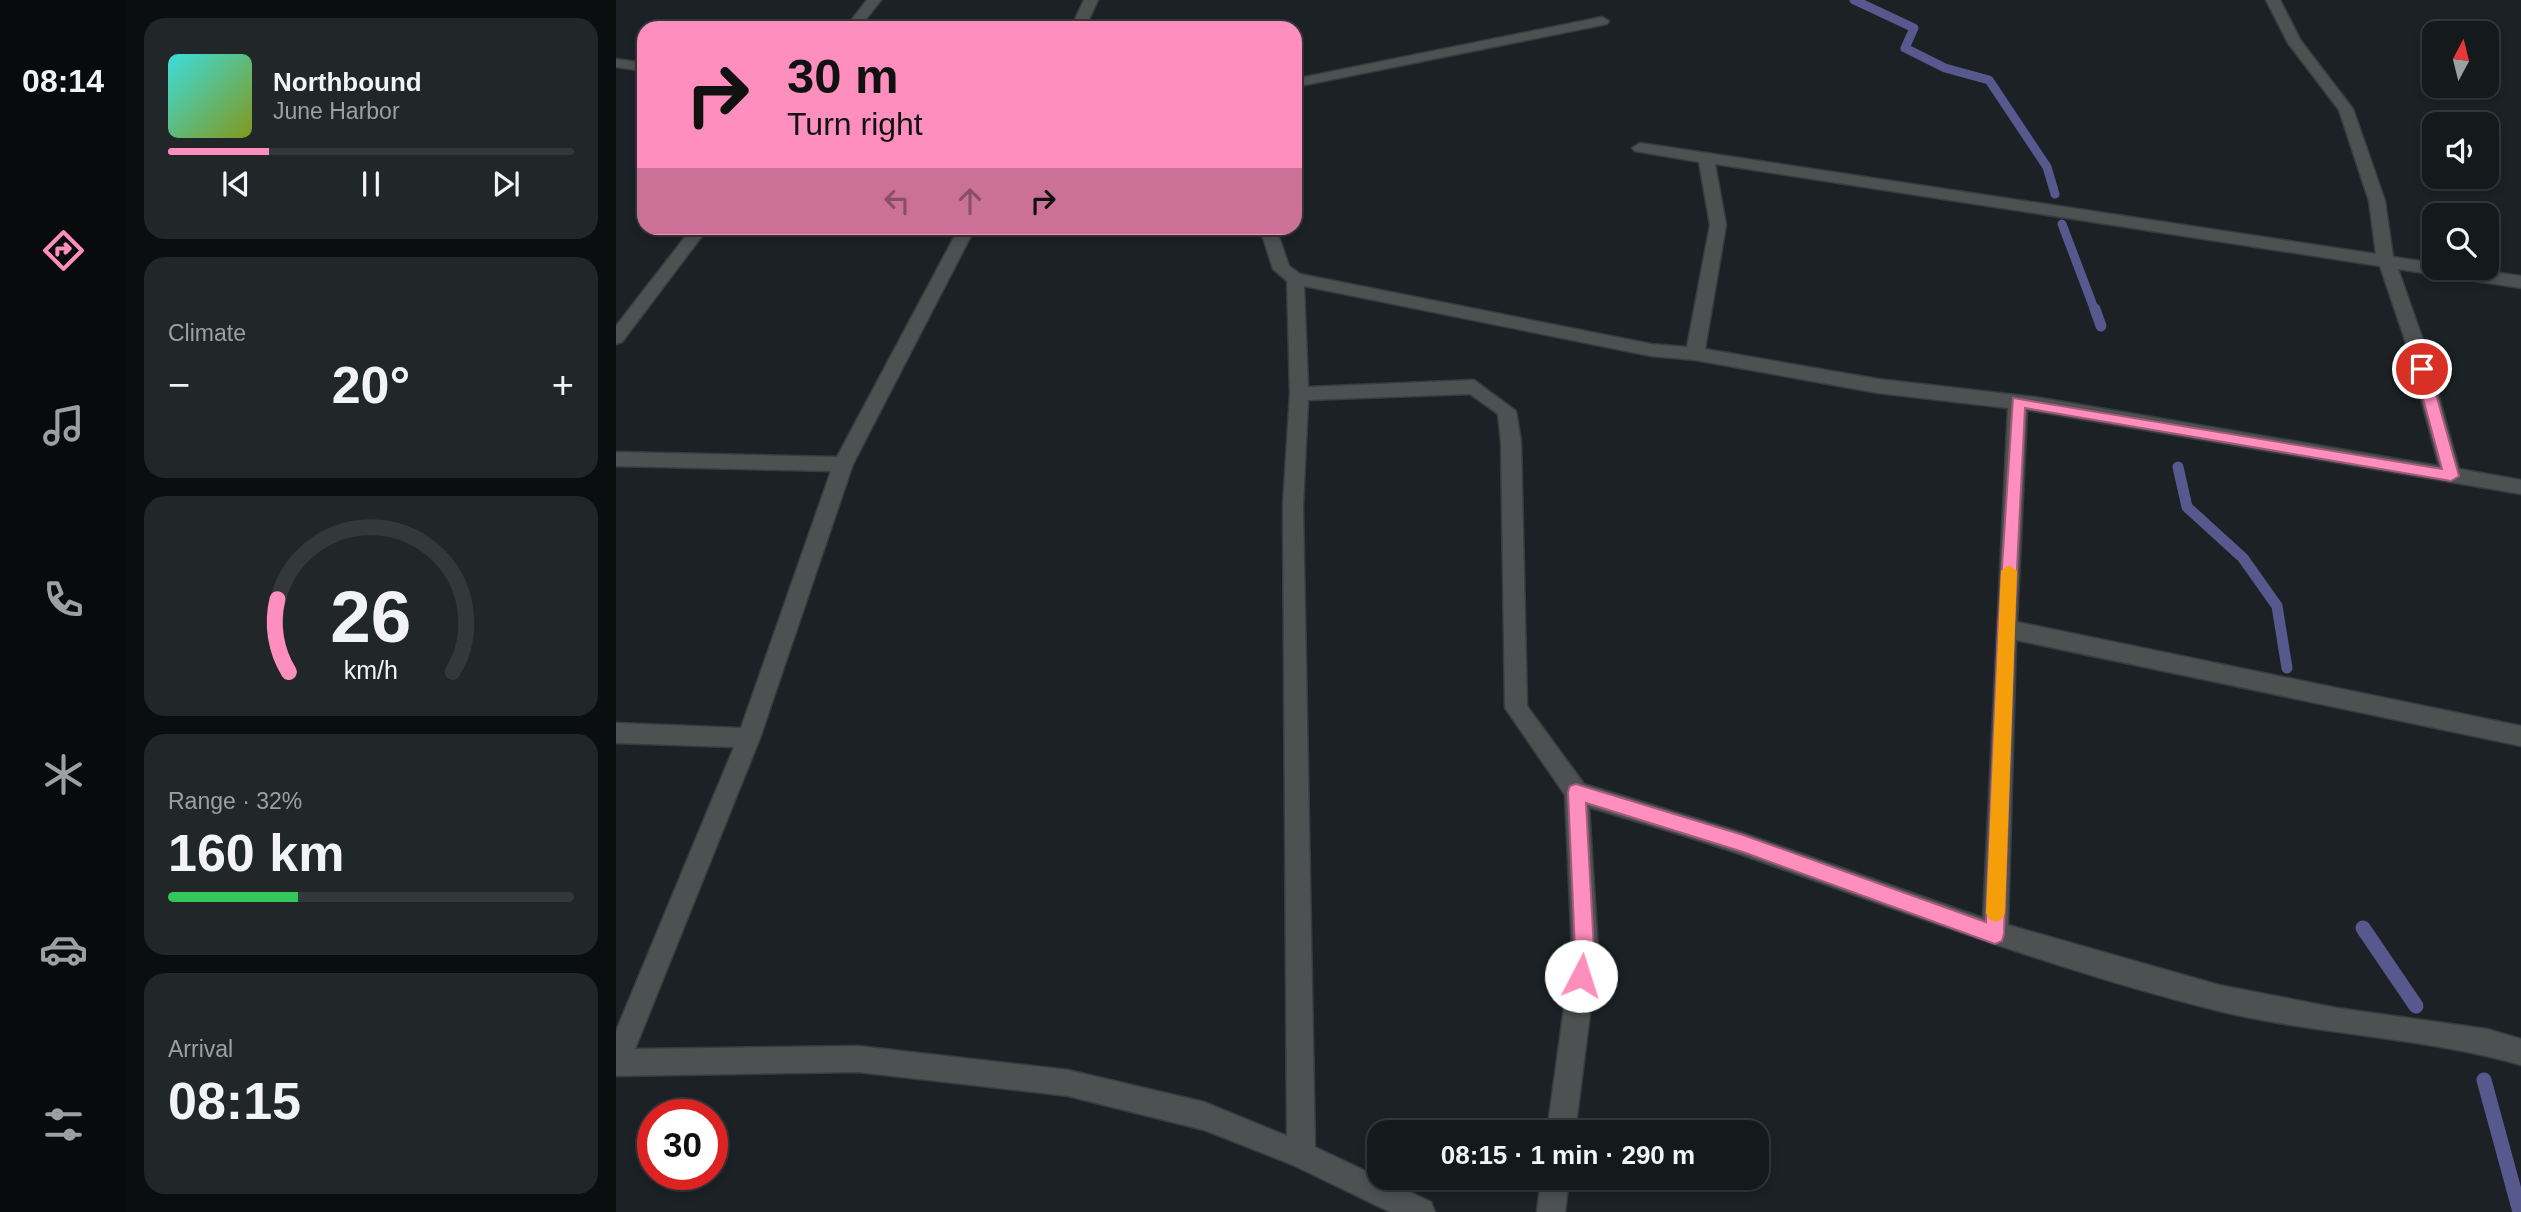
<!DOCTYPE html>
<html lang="en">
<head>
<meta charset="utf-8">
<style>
  body { margin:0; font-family:Helvetica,sans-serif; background:#212629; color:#f1f3f6; height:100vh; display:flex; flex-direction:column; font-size:26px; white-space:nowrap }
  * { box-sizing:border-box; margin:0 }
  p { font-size:23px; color:#9da0a3 }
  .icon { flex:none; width:38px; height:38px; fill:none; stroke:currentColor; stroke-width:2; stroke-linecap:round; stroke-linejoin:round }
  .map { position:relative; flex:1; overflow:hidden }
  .sheet { display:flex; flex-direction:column; gap:18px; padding:18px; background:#0b0e0f; width:490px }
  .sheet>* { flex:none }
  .banner { position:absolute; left:21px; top:21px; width:665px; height:214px; border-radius:21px; box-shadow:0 4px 10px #0003,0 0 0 2px #33383b; background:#fe8ebd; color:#111; overflow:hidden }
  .needle { width:46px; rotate:7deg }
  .controls { position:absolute; left:1806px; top:21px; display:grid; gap:14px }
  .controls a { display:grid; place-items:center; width:77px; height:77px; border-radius:14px; background:#14191c; box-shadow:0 4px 10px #0003,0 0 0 2px #33383b; font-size:35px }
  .speed { position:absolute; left:21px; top:1099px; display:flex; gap:14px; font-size:35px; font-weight:700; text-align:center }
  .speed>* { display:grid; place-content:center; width:91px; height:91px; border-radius:50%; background:#14191c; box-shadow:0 4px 10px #0003,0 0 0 2px #33383b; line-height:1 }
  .speed .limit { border:10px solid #d22; background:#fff; color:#111 }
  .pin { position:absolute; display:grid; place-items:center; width:60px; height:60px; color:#fff; margin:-30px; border:4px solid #fff; border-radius:50%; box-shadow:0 2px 7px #0007 }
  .me { position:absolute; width:77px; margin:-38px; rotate:5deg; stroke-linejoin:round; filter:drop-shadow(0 0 5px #0008) }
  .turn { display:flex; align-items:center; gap:24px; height:147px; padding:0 35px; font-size:32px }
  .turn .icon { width:91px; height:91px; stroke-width:2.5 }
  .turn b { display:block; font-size:49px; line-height:60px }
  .lanes { display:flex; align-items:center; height:66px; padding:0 35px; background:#0003; justify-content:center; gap:35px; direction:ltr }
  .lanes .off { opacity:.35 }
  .big { font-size:52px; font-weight:600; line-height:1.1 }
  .sheet .widget { flex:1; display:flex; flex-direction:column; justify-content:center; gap:10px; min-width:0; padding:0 24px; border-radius:21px; background:#212629 }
  .sheet .dial { align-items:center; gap:0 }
  .dial svg { height:182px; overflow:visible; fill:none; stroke:#33383b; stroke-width:7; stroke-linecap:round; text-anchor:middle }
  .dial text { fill:#f1f3f6; stroke:none }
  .song { display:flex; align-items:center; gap:21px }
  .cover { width:84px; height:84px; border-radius:10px; background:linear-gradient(135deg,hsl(180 70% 55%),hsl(70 70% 35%)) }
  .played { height:7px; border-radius:4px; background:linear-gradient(90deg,#fe8ebd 25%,#33383b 25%) }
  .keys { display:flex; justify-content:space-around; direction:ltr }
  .heat { display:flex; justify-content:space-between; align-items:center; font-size:38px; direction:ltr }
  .charge { height:10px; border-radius:5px; background:linear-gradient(90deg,#34c759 32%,#33383b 0) }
  .trip { position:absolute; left:751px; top:1120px; width:402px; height:70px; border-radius:21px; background:#14191c; box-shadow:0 4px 10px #0003,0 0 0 2px #33383b; font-weight:600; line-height:70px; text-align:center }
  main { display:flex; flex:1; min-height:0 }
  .tabs { display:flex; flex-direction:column; width:126px; justify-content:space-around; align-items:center; background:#080a0b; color:#9da0a3 }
  .tabs .icon { width:49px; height:49px }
  .tabs .current { color:#fe8ebd }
  .tabs b { font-size:32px; color:#f1f3f6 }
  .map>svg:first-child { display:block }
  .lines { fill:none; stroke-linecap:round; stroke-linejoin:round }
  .stream-far2 { stroke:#57588e; stroke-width:9 }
  .stream-far1 { stroke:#57588e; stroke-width:11 }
  .stream { stroke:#57588e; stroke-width:15 }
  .street-casing { stroke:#363c40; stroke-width:3 }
  .street { fill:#4d5151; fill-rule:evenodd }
  .route { fill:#fe8ebd; stroke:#a55c7b; stroke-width:2 }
  .slow { fill:#f59e0b }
</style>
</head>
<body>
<main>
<nav class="tabs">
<b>08:14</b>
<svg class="icon current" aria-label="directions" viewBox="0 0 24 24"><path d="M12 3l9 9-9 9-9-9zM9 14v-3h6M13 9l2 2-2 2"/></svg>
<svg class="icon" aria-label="music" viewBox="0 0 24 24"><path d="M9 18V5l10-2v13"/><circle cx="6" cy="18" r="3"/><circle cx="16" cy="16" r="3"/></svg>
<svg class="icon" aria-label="phone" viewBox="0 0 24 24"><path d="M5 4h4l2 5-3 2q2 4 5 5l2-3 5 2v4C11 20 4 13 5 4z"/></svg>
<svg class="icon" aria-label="climate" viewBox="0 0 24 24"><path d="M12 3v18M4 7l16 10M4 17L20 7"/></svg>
<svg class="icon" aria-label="car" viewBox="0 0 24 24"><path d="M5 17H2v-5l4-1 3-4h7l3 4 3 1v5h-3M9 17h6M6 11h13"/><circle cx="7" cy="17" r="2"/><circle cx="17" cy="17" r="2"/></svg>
<svg class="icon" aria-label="filters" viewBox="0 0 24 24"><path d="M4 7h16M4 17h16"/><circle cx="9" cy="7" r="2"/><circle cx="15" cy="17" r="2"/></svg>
</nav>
<section class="sheet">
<div class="widget">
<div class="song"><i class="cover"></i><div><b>Northbound</b><p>June Harbor</p></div></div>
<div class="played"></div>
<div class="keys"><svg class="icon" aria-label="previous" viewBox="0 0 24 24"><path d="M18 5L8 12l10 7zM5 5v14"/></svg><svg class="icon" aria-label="pause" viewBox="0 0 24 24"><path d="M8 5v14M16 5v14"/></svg><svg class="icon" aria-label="next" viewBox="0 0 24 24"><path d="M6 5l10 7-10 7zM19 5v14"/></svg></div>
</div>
<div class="widget"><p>Climate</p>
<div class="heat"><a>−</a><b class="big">20°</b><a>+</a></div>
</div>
<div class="widget dial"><svg viewBox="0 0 100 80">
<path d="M14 69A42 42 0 1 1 86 69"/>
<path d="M14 69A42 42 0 0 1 9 37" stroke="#fe8ebd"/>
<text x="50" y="56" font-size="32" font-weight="700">26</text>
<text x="50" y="72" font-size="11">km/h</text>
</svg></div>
<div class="widget"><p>Range · 32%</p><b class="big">160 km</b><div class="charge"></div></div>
<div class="widget"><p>Arrival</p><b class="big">08:15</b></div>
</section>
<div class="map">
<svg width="1905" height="1212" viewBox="0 0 1905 1212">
  <rect width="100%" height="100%" fill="#1b2125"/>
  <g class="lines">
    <g class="stream-far2">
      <path d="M1238,0L1298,28L1289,48L1329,68L1373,80L1431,167L1439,194"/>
      <path d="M1446,224L1479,311"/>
    </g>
    <g class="stream-far1">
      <path d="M1479,309L1485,326"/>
      <path d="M1562,467L1571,507L1627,558L1661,606L1671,668"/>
    </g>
    <g class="stream">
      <path d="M1747,928L1800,1006"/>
      <path d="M1868,1080L1904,1212"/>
    </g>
    <defs>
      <g id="street">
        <path d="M251,0H265L243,28H229Z"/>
        <path d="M468,0H482L469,28H455Z"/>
        <path d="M1650,0H1664L1685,41L1737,109L1769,201L1777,257L1818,263V268H1848L1905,276V288L1782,269L1808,343L1843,469L1905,480V494L1411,410L1401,622L1905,726V746L1400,640L1392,925L1603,985L1721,1008L1871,1029L1905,1039V1065C1808,1037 1702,1035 1603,1011C1441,971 1286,911 1129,856C1078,838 1025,823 973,807L982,950L959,1132H931L956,950L949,795L889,708L885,442L882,414L854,394L692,400L687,506L699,1147L815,1202L819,1212H774L677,1165L588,1130L452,1096L242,1072L0,1076V1031L118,747L0,743V723L125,728L215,471L0,466V452L221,457L343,228H359L237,464L144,738L19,1049L242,1046L452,1070L588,1102L671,1136L667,506L674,394L671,281L657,269L644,228H660L673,266L684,274L1035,344L1071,347L1094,225L1083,162L1019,151L1016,148L1024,143L1760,254L1753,201L1723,110L1672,43ZM1099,164L1764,266L1790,343L1823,466L1419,397L1262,379L1089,349L1110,225ZM688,286L1035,356L1079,360L1262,393L1392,408L1367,918L1127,833L968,784L911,706L905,442L900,411L858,380L692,387Z"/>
        <path d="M986,17L993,21L991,24L679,87V79Z"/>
        <path d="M0,59L28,63V71L0,67Z"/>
        <path d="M76,228H92L6,342L0,344V326Z"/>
        <path d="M925,1178H953L949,1212H921Z"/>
      </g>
    </defs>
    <use href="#street" class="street-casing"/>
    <use href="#street" class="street"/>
  </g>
  <path class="route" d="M1806,364L1813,369L1843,476L1835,481L1409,408L1398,629L1388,934L1386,941L1379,944L1127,852L970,803L978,950L972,983L965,986L958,983L955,976L959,950L952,792L954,786L960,784L1127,835L1370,922L1382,629L1397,398L1826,469L1799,369Z"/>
  <path class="slow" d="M1393,565L1401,571L1389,913L1386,919L1380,922L1373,919L1370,913L1385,571Z"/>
</svg>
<div class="controls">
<a><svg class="needle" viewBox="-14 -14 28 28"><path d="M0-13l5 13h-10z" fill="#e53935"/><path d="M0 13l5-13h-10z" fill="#9da0a3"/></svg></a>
<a><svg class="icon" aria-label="sound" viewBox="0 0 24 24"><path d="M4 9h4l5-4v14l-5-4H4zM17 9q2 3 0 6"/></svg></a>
<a><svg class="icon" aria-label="search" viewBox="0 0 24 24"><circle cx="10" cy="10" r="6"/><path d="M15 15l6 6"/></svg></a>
</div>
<div class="speed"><div class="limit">30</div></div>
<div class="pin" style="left:1806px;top:369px;background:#d93025"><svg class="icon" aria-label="arrive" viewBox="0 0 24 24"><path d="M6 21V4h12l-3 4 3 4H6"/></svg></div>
<svg class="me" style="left:965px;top:976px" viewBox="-20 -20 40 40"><circle r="19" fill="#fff"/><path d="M0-13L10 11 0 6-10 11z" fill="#fe8ebd"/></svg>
<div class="trip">08:15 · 1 min · 290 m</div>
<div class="banner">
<div class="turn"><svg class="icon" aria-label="right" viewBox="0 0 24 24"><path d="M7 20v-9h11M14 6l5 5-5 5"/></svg><div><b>30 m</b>Turn right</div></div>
<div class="lanes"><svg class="icon off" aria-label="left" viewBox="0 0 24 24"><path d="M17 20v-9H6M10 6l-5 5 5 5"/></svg><svg class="icon off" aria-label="ahead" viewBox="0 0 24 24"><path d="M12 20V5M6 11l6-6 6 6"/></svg><svg class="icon" aria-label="right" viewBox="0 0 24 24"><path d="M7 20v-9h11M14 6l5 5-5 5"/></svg></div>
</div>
</div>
</main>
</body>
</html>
